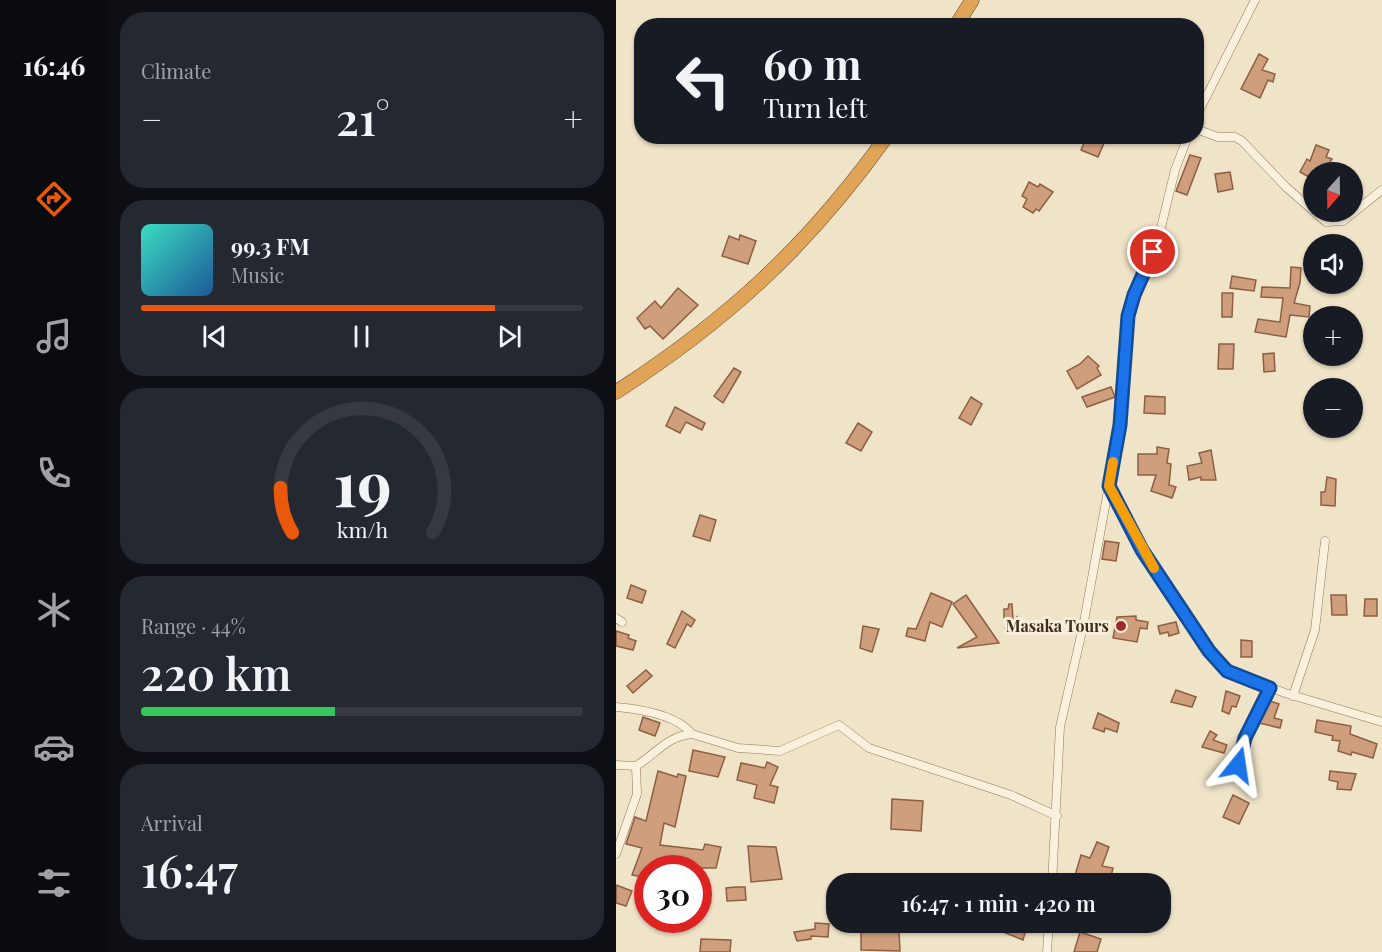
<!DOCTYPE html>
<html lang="en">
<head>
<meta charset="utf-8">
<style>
  body { margin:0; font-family:"Playfair Display",serif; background:#242831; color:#f1f3f6; height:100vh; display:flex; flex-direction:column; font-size:22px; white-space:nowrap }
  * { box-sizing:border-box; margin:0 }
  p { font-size:20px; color:#9ea1a6 }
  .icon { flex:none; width:33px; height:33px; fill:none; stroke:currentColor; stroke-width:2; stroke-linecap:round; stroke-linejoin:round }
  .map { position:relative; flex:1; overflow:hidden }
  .side { display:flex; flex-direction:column; gap:12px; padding:12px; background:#0d0f14; width:508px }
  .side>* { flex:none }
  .top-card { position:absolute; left:18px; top:18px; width:570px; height:126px; border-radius:24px; box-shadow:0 2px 4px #0004; background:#171b24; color:#f1f3f6; overflow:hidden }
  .needle { width:39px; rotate:200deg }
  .fabs { position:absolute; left:687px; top:162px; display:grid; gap:12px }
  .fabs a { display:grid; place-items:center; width:60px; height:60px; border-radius:50%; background:#171b24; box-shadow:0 2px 4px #0004; font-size:30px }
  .speed { position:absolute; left:18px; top:855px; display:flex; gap:12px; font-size:30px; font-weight:700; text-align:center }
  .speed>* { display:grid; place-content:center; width:78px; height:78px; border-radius:50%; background:#171b24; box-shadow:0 2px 4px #0004; line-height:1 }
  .speed .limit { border:9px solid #d22; background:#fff; color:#111 }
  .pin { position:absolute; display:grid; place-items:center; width:51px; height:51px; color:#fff; margin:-26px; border:3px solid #fff; border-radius:50%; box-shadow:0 2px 6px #0007 }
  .me { position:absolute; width:66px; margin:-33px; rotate:15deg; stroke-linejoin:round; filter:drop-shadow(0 0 4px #0008) }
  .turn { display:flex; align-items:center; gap:21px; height:126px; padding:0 30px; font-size:27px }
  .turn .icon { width:78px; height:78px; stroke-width:2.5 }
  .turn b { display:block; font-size:42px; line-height:51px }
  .big { font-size:45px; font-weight:600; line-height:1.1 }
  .side .card { flex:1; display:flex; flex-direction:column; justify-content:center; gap:9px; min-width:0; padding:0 21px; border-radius:24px; background:#242831 }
  .side .dial { align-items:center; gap:0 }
  .dial svg { height:156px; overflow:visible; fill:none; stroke:#363941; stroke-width:7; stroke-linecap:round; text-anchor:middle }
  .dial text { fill:#f1f3f6; stroke:none }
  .song { display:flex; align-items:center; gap:18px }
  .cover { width:72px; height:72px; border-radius:9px; background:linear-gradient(135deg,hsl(170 70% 55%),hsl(210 70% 35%)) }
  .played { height:6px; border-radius:3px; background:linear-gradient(90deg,#ea580c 80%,#363941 80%) }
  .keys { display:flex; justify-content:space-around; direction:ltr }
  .heat { display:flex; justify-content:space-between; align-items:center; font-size:33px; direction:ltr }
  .charge { height:9px; border-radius:4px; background:linear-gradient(90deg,#34c759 44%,#363941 0) }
  .trip { position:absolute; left:210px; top:873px; width:345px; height:60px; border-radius:24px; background:#171b24; box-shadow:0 2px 4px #0004; font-weight:600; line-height:60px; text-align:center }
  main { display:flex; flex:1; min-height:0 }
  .dock { display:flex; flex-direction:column; width:108px; justify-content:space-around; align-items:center; background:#090b0e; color:#9ea1a6 }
  .dock .icon { width:42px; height:42px }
  .dock .current { color:#ea580c }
  .dock b { font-size:27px; color:#f1f3f6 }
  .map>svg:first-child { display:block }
  .building { fill:#cf9f7d; stroke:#8d5f41; stroke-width:1.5 }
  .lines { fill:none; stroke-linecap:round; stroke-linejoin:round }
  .street-casing { stroke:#8d765c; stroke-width:9 }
  .highway-casing { stroke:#5b4430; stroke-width:15 }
  .street { stroke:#faf1dc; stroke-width:8 }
  .highway { stroke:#e0a458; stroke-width:14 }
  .route-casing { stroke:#114b97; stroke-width:15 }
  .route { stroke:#1a73e8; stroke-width:10 }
  .slow { stroke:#f59e0b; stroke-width:10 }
  .poi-dot { fill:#9e2a2b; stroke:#f7eed8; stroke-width:2 }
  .labels { text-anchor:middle; stroke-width:6; stroke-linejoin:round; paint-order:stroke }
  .poi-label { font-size:16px; font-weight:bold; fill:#3d2e20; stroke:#f7eed8; text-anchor:end }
</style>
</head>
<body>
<main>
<nav class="dock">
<b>16:46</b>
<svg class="icon current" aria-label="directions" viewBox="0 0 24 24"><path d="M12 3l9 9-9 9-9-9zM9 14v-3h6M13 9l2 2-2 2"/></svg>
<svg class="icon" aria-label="music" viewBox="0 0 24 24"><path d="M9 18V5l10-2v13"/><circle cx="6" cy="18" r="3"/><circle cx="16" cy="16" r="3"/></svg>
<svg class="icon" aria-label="phone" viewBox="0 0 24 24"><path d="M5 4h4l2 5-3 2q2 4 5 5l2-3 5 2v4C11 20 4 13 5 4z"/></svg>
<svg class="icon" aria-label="climate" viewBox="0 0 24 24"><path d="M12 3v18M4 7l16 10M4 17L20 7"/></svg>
<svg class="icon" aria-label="car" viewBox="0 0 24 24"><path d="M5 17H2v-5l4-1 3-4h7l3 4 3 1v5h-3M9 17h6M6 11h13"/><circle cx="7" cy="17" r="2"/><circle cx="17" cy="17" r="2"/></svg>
<svg class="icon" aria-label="filters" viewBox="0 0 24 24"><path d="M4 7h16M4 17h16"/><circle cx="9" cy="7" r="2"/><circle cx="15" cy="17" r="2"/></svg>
</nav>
<section class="side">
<div class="card"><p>Climate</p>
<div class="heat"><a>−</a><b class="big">21°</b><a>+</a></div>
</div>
<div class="card">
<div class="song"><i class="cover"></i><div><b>99.3 FM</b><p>Music</p></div></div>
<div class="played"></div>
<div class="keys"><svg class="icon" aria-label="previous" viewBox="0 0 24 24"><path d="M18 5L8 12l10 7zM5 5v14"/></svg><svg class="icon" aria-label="pause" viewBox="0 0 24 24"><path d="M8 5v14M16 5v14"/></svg><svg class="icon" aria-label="next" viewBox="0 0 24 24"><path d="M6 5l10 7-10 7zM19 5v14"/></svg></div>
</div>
<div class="card dial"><svg viewBox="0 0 100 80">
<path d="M14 69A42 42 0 1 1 86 69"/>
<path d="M14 69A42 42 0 0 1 8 46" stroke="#ea580c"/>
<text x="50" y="56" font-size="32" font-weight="700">19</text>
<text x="50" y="72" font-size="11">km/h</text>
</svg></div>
<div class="card"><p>Range · 44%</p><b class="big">220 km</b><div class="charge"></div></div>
<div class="card"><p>Arrival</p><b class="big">16:47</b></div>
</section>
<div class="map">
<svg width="766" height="952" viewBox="0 0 766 952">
  <rect width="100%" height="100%" fill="#f0e4c8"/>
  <g class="building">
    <path d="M643,54L652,59L646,70L659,74L657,82L652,80L644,98L625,89Z"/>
    <path d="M471,136H491L482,157L465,150Z"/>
    <path d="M700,145L713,150L710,157L716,159L708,172H698V180L684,172L691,159L694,161Z"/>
    <path d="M574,155L585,158L571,195L560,191Z"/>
    <path d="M614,172L617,189L602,192L599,174Z"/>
    <path d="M413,182L422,187L424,184L437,192L423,211L420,209L417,213L407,207L411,199L406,196Z"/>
    <path d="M124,235L140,241L132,264L106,256L113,236L123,240Z"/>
    <path d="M675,267L685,268L684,283L678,303L694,306L693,317L674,315L670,337L639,332L642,319L664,322L667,298L645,297L646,287L674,288Z"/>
    <path d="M616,276L640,280L638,291L614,288Z"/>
    <path d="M62,288L82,305L47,339L34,326L29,329L21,318L39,301L45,308Z"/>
    <path d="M606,293H617L616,317H606Z"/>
    <path d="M603,344H618L617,369H602Z"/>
    <path d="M658,353L659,371L648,372L647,354Z"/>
    <path d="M472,356L483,366L481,368L485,375L461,389L451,371L464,364Z"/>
    <path d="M118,368L125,372L107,403L98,396Z"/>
    <path d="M495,387L499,397L471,407L466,397Z"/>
    <path d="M529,396L549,397V414L528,413Z"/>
    <path d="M355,397L366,404L355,425L343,418Z"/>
    <path d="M59,407L89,423L86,430L70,422L64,433L50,426Z"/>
    <path d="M242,423L256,432L245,451L230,443Z"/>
    <path d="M541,447L553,449L551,463L555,464L553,485L560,487L556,498L535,491L540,475H522V454H541Z"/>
    <path d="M595,450L600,480H585V477L573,480L571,466L586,463L583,453Z"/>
    <path d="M711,477L720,479L719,506L705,505V492H709Z"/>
    <path d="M84,515L100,520L94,541L77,536Z"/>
    <path d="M489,541L503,543L500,561L486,559Z"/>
    <path d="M15,585L30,591L26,603L11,598Z"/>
    <path d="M315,593L336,602L326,627L314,622L309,641L290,636L292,628L300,629Z"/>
    <path d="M350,595L368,621L383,643L341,648L361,637L337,604Z"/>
    <path d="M715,595H730L731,615H716Z"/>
    <path d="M749,599H761V616H748Z"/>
    <path d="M393,604H396L397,620L401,617L399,631L389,630L391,618H388V609H392Z"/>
    <path d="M66,611L79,620L75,627L71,624L59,648L51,644Z"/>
    <path d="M520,616V620L532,622L531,629L524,628L521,642L497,638L501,617Z"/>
    <path d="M560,622L563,633L553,636L552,632L544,634L542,626Z"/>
    <path d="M247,626L263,629L256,652L244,648Z"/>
    <path d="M0,631L13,635L12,638L20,641L17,650L0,646Z"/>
    <path d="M625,640L636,641V657H625Z"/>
    <path d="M30,670L36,676L17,693L11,686Z"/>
    <path d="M560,690L580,697L576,707L555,702Z"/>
    <path d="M610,691L624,696L620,707L616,706L613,714L606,711Z"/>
    <path d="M654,701L663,704L658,718L666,720L664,728L643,723Z"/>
    <path d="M482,713L503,723L501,732L489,728L488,732L477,728Z"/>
    <path d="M27,717L44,723L39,736L23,730Z"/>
    <path d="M701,720L735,726L734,734L761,744L757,758L736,752L735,755L722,751L724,741L716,740L717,736L699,732Z"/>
    <path d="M594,731L601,735L597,740L611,745L608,753L586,747Z"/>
    <path d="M77,750L109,757L102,777L73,771Z"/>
    <path d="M151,762L162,767L154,785L162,787L158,803L138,798L141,785L121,780L125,763L149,768Z"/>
    <path d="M42,771L61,777L62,774L70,776L59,827L48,823L44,845L87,850L89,844L105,847L100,868H74L77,863L60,860L59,868H32V878L16,875L26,848L10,844L19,817L30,821Z"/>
    <path d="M714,771L740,774L735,790L721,789L722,782L713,780Z"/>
    <path d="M617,795L633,803L623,824L607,817Z"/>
    <path d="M276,799L307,801L305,831L275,829Z"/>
    <path d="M481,842L493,847L486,866L497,868L493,884H471L458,879L465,855L474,858Z"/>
    <path d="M132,846L160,847L166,879L135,882Z"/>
    <path d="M0,885L16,891L10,906L0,903Z"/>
    <path d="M120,887H129L130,900L111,901L110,888Z"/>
    <path d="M245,922H259V925L283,931L284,951L245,950Z"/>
    <path d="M383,922H412L407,940L380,929Z"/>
    <path d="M199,923L213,924L212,937L195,936V939L181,941L178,932L199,929Z"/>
    <path d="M464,932L485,939L481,952H458Z"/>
    <path d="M85,939L115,940L114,952H84Z"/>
  </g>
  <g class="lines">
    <defs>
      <g id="street">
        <path d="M580,117L639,0"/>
        <path d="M580,129L602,137H619L626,141L670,187L710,222L727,221L766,190"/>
        <path d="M493,486L526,550L580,633L611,671L669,693L766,722"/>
        <path d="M0,618L6,622"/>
        <path d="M677,696L699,630L709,541"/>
        <path d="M0,707C23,709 61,715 76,734"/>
        <path d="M0,765L20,766C40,754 51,736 76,734L122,748L164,751L223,725L253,748L395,795L441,816"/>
        <path d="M622,765L629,738L654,688"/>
        <path d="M0,854L21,794L20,766"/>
        <path d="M436,884L444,727L467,627L504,425L512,316L518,295L542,240L559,170L572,136"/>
        <path d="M431,952L433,922"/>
      </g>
      <g id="highway">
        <path d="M340,26L356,0"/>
        <path d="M0,392C113,319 192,246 271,136"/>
      </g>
    </defs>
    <use href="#street" class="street-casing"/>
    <use href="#highway" class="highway-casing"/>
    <use href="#street" class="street"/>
    <use href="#highway" class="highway"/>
  </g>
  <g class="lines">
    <defs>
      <path id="route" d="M537,252L518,295L512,316L504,425L493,486L526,550L593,651L611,671L654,688L629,738L622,765"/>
    </defs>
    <use href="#route" class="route-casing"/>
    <use href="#route" class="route"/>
    <path class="slow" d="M497,462L493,486L538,568"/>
  </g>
  <circle class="poi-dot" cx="505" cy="626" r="6"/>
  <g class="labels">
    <g class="poi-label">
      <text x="493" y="632">Masaka Tours</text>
    </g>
  </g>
</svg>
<div class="fabs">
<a><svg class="needle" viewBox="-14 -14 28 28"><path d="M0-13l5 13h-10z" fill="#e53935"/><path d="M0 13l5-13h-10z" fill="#9ea1a6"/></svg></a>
<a><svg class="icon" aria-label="sound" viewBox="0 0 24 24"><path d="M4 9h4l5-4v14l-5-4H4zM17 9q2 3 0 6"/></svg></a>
<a>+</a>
<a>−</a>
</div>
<div class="speed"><div class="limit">30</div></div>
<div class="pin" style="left:537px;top:252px;background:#d93025"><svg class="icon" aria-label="arrive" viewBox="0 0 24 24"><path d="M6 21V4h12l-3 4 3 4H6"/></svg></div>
<svg class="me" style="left:622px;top:765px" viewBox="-20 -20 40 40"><path d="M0-17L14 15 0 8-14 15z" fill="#1a73e8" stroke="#fff" stroke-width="4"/></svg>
<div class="trip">16:47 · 1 min · 420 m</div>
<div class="top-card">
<div class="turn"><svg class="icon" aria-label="left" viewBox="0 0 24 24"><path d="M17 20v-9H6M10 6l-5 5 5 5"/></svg><div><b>60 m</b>Turn left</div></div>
</div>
</div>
</main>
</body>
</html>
